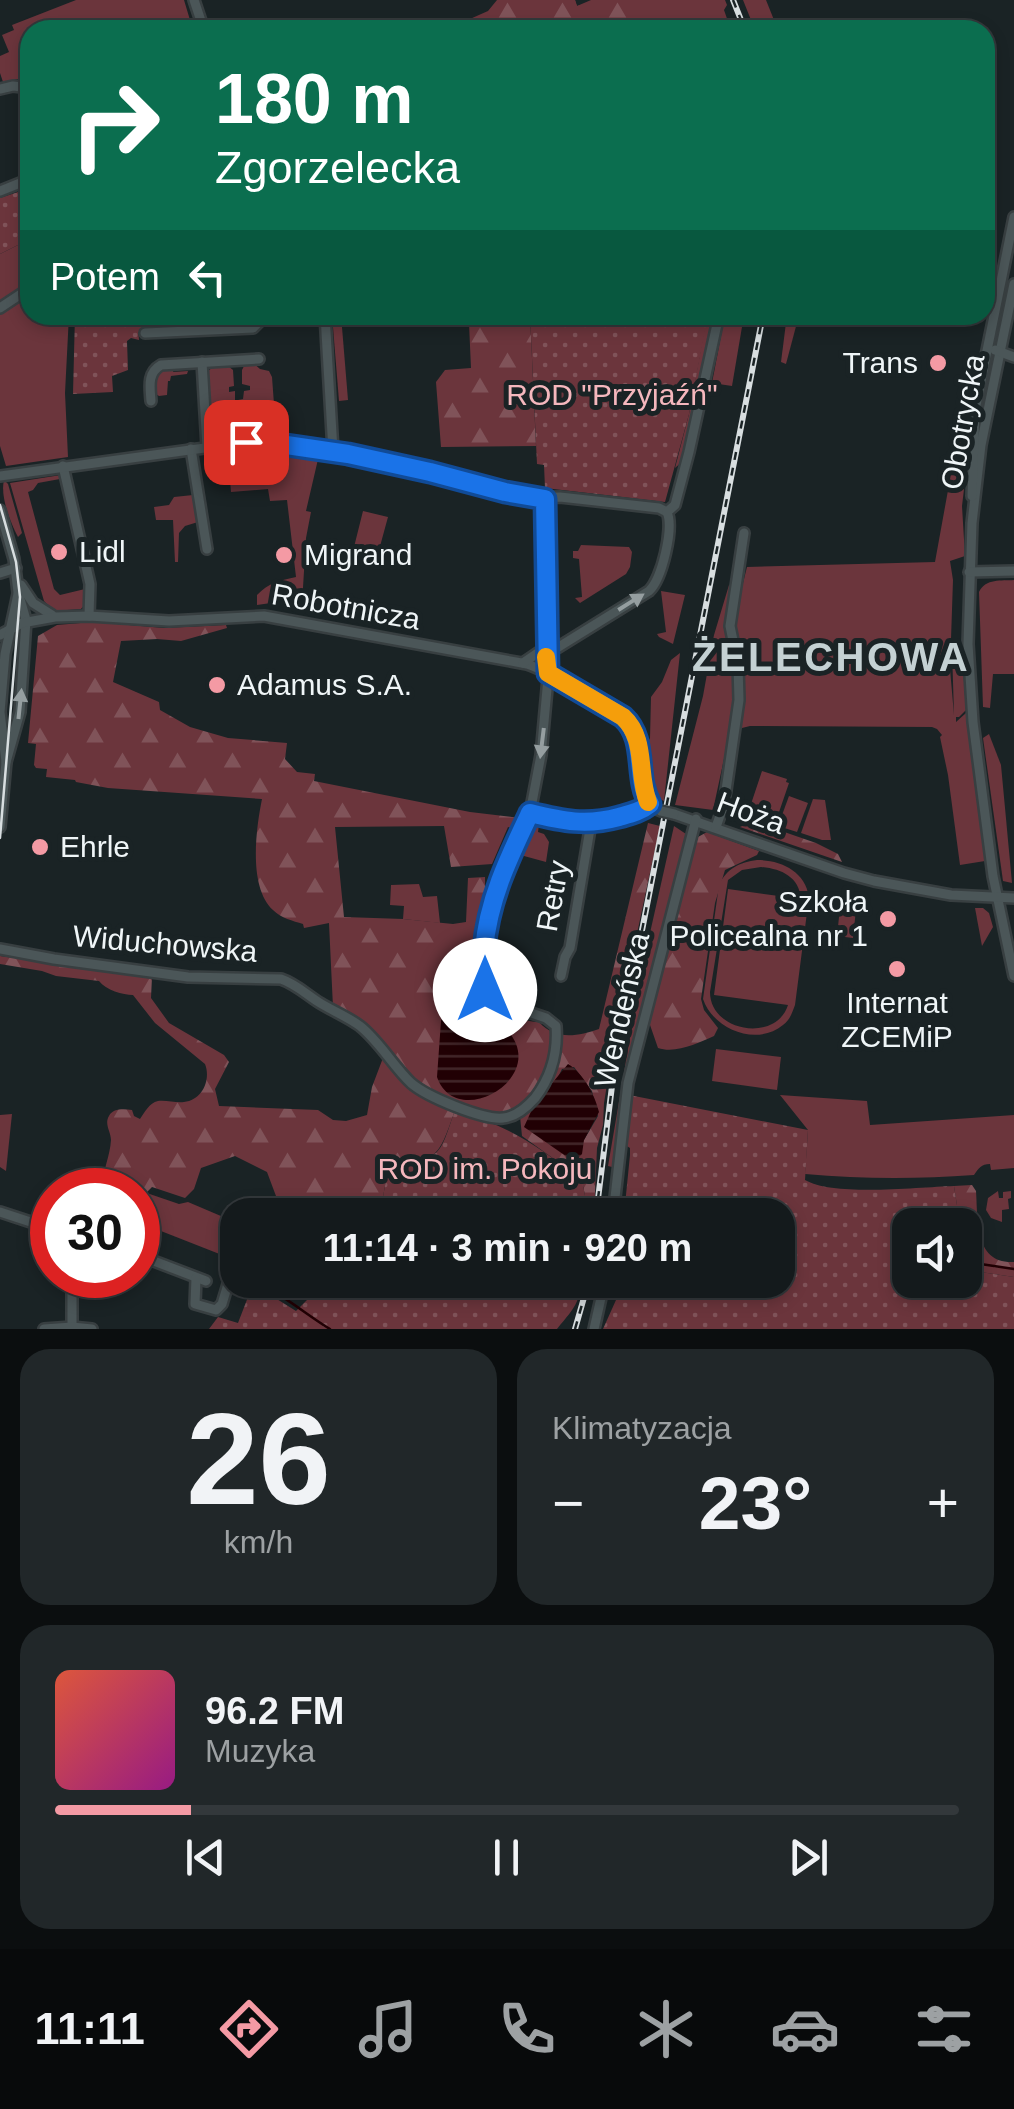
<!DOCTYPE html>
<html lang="pl">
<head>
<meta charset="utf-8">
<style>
  body { margin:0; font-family:Arial,sans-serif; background:#212729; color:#f1f3f6; height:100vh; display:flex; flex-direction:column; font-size:38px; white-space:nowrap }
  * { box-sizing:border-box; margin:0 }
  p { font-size:32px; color:#9da1a3 }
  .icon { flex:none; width:55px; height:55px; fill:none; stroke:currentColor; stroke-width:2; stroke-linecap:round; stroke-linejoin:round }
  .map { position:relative; height:1329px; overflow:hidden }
  .side { display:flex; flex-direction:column; gap:20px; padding:20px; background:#0b0e0f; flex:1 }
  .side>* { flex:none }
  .top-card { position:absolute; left:20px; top:20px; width:975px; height:305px; border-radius:30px; box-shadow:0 5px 15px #0003,0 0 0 2px #33383b; background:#0b6e4f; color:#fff; overflow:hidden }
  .buttons { position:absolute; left:892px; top:1208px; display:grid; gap:20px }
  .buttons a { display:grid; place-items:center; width:90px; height:90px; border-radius:20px; background:#141a1c; box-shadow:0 5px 15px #0003,0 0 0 2px #33383b; font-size:50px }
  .speed { position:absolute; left:30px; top:1168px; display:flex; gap:20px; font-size:50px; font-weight:700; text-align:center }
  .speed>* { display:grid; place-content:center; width:130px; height:130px; border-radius:50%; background:#141a1c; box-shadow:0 5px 15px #0003,0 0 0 2px #33383b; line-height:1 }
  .speed .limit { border:15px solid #d22; background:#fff; color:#111 }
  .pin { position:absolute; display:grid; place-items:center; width:85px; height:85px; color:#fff; margin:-42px; border-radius:20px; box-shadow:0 5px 15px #0006 }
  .me { position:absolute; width:110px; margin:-55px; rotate:0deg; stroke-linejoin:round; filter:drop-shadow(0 0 8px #0008) }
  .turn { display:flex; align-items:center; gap:35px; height:210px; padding:0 30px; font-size:45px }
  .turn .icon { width:130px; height:130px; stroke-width:2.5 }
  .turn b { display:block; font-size:70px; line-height:85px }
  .then { display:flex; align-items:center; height:95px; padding:0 30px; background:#0003; gap:20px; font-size:38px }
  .big { font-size:75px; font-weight:800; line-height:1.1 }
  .side .tile { flex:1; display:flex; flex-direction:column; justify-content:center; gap:15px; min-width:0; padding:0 35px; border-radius:30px; background:#212729 }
  .side .dial { align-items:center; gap:0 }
  .dial b { font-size:130px; line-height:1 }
  .song { display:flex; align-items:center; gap:30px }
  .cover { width:120px; height:120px; border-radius:15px; background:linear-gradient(135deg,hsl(10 70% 55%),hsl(310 70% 35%)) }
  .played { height:10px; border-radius:5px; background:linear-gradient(90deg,#f49aa4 15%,#33383b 15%) }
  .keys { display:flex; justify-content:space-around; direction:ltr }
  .heat { display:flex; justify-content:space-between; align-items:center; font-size:55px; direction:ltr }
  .side .tiles { flex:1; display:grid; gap:20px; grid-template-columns:1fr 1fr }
  .tile:last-child { grid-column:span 2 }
  .trip { position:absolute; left:220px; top:1198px; width:575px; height:100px; border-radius:30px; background:#141a1c; box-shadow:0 5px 15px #0003,0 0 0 2px #33383b; font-weight:800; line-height:100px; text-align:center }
  .tabs { display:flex; height:160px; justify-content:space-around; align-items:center; background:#080a0b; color:#9da1a3 }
  .tabs .icon { width:70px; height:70px }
  .tabs .current { color:#f49aa4 }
  .tabs b { font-size:45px; color:#f1f3f6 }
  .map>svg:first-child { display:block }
  .green { fill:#6b353c; fill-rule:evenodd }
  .forest { fill:url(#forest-firs); fill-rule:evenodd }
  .garden { fill:url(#garden-dots) }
  .water { fill:url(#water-rules) }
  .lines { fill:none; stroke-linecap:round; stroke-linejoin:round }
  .stream { stroke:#210004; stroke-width:2.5 }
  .minor-casing { stroke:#383f41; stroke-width:14 }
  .minor { stroke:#4b5658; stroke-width:9 }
  .tram { stroke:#d8dee0; stroke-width:2.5 }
  .rail-casing { stroke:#d8dee0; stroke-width:6 }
  .rail { stroke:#1a2325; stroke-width:2.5; stroke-dasharray:8; stroke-linecap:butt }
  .minor-bridge-casing { stroke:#383f41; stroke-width:14; stroke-linecap:butt }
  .minor-bridge { stroke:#4b5658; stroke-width:9 }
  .oneway { fill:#959ea0 }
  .route-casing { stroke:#114b97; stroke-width:25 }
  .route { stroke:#1a73e8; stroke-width:18 }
  .slow { stroke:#f59e0b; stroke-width:18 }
  .poi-dot { fill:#f49aa4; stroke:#1a2325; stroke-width:4 }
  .labels { text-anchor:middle; stroke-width:10; stroke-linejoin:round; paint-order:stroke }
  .poi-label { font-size:30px; fill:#eff5f7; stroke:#1a2325; text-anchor:start }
  .park-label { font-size:30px; fill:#f5b7bd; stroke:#1a2325 }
  .street-label { font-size:30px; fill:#eff5f7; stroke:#1a2325 }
  .district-label { font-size:40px; font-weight:bold; letter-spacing:2.5px; fill:#c4d1d3; stroke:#1a2325 }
</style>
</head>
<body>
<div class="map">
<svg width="1014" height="1329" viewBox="0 0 1014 1329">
  <defs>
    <pattern id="forest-firs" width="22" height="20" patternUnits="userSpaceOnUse" patternTransform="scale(2.5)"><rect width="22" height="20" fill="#6b353c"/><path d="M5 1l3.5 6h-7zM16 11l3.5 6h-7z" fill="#805359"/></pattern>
    <pattern id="garden-dots" width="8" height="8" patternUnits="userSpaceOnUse" patternTransform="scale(2.5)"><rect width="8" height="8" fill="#6b353c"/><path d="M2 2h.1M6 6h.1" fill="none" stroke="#805359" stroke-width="1.8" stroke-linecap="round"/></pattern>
    <pattern id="water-rules" width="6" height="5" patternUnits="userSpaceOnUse" patternTransform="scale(2.5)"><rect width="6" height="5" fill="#210004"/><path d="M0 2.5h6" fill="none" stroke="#422629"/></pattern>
  </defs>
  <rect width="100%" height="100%" fill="#1a2325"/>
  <g class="green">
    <path d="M76,0H184L193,30H30V81L18,79L3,82L0,73V56L9,52L2,35L14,30L12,25Z"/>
    <path d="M497,0H575L577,6L591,0H725L727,5L724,10L731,30H705L703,26L692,30H445L488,11Z"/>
    <path d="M743,0H766L778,30H755Z"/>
    <path d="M30,239V284L0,304V254Z"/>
    <path d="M30,292V315H69L65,393L68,457L6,466L0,446V312Z"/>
    <path d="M115,315H257L256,320L148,325L138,333L125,324L115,325Z"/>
    <path d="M332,315H341L348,400L339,401Z"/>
    <path d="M717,315L706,351L701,389L684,460L675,468L689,414L707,316Z"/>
    <path d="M725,315H744L732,386L712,383Z"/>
    <path d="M787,315H799L786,364L781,362Z"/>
    <path d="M252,362L260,369L269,371L272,377L274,404L239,408L238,400L243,399L244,391L250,390V386L242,384V370L245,364Z"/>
    <path d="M175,366L173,372L188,371L187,374L171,376L170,381H168L167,395L159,396L153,392C154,373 157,370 175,366Z"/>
    <path d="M228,366L233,370L234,386L229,387V392L235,391V407L226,409L225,402H220V410L212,411L210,408L208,371L213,367Z"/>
    <path d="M962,413L969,415L967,464L962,506L965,556L950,561L953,580L950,669L954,715L952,649H955L963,668L966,710L959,717H956V722L966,713L985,861L960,865L948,775L940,737L942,735L937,729L932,727L750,726L730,731L713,810L675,805L703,696L714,635L729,585L742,587L747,567L935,562Z"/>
    <path d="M273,449L319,455L306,511L311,512L306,538L302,604L278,602L257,605V595C268,583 281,580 296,577L287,500L270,501L268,489L231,492L230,480L275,471Z"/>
    <path d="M61,475L60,479L38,483L33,490L28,492L54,589L60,595L85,589C88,596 86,604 81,609L54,611L44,601L10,483Z"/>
    <path d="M4,480L8,484L22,533L18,537C10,522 0,496 4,480Z"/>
    <path d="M193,495L198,522L185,526L179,533L178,562H175L173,520H156L154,507L169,505L174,497Z"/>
    <path d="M363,511L388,517L376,561L352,555Z"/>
    <path d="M581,545L629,547L632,552L630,567L626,574L580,603L575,598L582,597L579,559L573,558V551H578Z"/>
    <path d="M1014,580V674H993L990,708L983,707L979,592C986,578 1001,581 1014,580Z"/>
    <path d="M661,591L685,595L673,644L659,637L657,634L666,632Z"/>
    <path d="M680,653L664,801L653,796L645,750L650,738L651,697L662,682L671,660Z"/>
    <path d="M989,734L1001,765L1012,883L1003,881L983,738Z"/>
    <path d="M762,771L787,779L786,782L789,783L777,818L773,817L771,824L747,816Z"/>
    <path d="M789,796L808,803L797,832L778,826Z"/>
    <path d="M813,799L825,800L831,840H822L801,833Z"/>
    <path d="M537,821L539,825L538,832L544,834L549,842L546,862L524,856L522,853L518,854L516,861L514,859L529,825Z"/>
    <path d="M674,826L686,834L650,978L616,1168L608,1166L641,973Z"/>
    <path d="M757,860C781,860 805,871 809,897L795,1005C792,1013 790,1020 783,1025C756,1047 713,1029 703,999L719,885C726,869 740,862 757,860ZM761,867C782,869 799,877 801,899L728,889L714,995L788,1005C776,1043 710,1032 710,992L728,880L742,870Z"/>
    <path d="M419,884L423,897L437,896L440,923L403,919L404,906L390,905L391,885Z"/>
    <path d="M841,898L857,900L853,938L837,936Z"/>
    <path d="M975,908H983L989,913L993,927L982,946Z"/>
    <path d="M716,1049L781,1057L777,1090L712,1081Z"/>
    <path d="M780,1095L867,1101L870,1125L1014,1115V1168L991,1170L990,1164C981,1164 979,1168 974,1175C917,1179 862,1179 805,1174L808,1130Z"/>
    <path d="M12,1114L6,1171L0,1167V1115Z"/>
    <path d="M138,1190L179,1204L188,1202L235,1222L222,1255L138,1222Z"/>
    <path d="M998,1191L999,1198H1003V1192L1011,1191V1198L1008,1199L1009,1209L1002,1210V1222L991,1218L986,1210L988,1198Z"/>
  </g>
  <g class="forest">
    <path d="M500,0H575L577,6L600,0H623L638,30H450L489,12Z"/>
    <path d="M447,315H530L536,446L441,447L436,382L445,370L471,368L469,323Z"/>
    <path d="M93,622L164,628L226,625L227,628L181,641L157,639L121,641L113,682L159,702L160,710L190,727L228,738L287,743L285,759L297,772L315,774L314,781L470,812L520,818L516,829L508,827L492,864L451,867L444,826L335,827L344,917L403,919L453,924L466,922L468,878L485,877V893L479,919L481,934L472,949L473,973L478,985L492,984C510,1002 510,1022 539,1022C556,1041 578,1036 599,1029L648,823L660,826L614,1041L604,1103L603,1125L597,1148L594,1215H580L585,1196L582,1179L522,1136L520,1116C498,1114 476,1116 454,1113C438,1159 437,1158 390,1171L386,1180L383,1197L361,1215H303L279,1204L267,1172L235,1156L201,1168L194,1189L185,1198L152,1187L146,1193L134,1188L103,1190C101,1173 110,1158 111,1140C111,1132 104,1124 109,1116C113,1108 124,1109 132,1110L134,1116L140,1119C145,1112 149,1103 158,1101C166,1100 176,1103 184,1102C203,1100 211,1079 205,1064L155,1023L133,995C123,995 106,990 99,981L56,976L42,971L0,964V956L152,977L151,998L169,1023L224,1055L229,1062L215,1089L219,1106L318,1110L333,1120L346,1121L367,1115L372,1087L386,1050L333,1007L329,923L304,928L303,924C293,921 281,918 273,910C248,887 256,829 262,799L108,788L76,782L75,780L46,777L47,769L36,768L34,765L36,744L28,743L38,636L57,625ZM574,1067L592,1091L598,1116L584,1140L534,1105L556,1081L562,1069Z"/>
    <path d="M753,821L816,843L838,854L842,862L740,827Z"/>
    <path d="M707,832L759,851L757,855L725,870L715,903L701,999L704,1010L718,1028L714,1036C698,1043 676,1054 658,1048L649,1022L668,941L698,837Z"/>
    <path d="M972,1185L976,1191C978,1220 974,1264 1014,1262V1277L967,1270L965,1225H960L954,1186Z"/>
    <path d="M325,1280H388V1282C364,1284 341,1291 319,1288Z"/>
  </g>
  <g class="garden">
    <path d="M30,188V239L0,254V198Z"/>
    <path d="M75,315H115L116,325L137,319L139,340L131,338L127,341L128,370L112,376L113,392L73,394Z"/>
    <path d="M530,315H708L689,414L665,502L545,488L544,465L537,464Z"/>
    <path d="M629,1095L808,1130L805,1180C834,1197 919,1187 954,1186L960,1225H910V1280H965V1256L967,1270L1014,1277V1329H603L616,1300L618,1280H778V1215H624L630,1155V1148L627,1146Z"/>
    <path d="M454,1113C508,1122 539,1149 582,1179L585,1196L580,1215H361L383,1197L386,1180L397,1164C442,1159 440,1153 454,1113Z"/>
    <path d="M388,1280H579C584,1300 569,1314 557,1329H209L218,1317L238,1323L253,1284L296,1311L319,1288C342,1291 364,1284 388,1282Z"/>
  </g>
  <g class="water">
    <path d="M452,999C465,1002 475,1008 487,1015C573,1064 458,1138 437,1077L442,1007Z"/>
    <path d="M568,1064C583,1073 595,1095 599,1112L584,1140L582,1154L577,1159H570L524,1127L534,1105Z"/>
  </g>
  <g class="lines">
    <g class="stream">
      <path d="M974,1263L1014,1269"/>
      <path d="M253,1282C281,1292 305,1314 330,1329"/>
    </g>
    <defs>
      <g id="minor">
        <path d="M194,0L204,30"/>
        <path d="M0,89L13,86L30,88"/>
        <path d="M0,191L30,179"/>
        <path d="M1014,284L981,445L972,523L968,644L973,722L993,876L1014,976"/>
        <path d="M0,308L30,288"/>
        <path d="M325,315L333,451"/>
        <path d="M145,333L253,328L266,315"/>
        <path d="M995,350L1014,357"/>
        <path d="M202,362L207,447"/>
        <path d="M151,401C150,387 147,373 161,365L259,359"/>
        <path d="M191,449L207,549"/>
        <path d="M63,466L90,584L89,616"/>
        <path d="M0,476L256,441L365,457L531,498L560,497L659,508L667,512"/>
        <path d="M972,496L975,410L1014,217"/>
        <path d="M0,510L14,559L18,592L26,620L20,712L6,762"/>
        <path d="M969,572L1014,571"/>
        <path d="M0,573L16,568"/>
        <path d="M21,585L33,603L52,615"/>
        <path d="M0,635L22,623L55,617L89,616L169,621L264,616L527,664C545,670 621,711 630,725C648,749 631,800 661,811"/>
        <path d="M523,663L542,650L557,648L649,591C662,579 674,528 667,512L675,505L689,452L719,315"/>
        <path d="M530,813C563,821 586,826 619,817C630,814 640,812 649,805"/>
        <path d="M674,814L844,873L874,881L951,895L1014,898"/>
        <path d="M0,827L6,762L0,712L5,654L18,594"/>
        <path d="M716,827L724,804L739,700L738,665L730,626L744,533"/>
        <path d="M0,949L54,959L188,977L281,979C296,984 307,995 320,1003C333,1011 348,1017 360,1026C380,1042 393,1066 411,1083C427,1097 483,1120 503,1118C516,1117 527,1107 535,1098C551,1077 558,1052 556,1026L546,1018L493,1000L485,990L483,980L485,941L491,904L530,813L541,755L548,678L545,499"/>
        <path d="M561,976L565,957L570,948L591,823"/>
        <path d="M0,1212L52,1229"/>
        <path d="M613,1215L628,1083L696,819"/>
        <path d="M138,1255L206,1281"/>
        <path d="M72,1275V1327"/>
        <path d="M196,1278L195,1304L216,1310L222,1304L234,1264"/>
        <path d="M72,1282L99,1284L103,1275"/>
        <path d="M44,1329L72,1327L92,1329"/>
        <path d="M594,1329L605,1280"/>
      </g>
    </defs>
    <use href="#minor" class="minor-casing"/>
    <use href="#minor" class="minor"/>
    <path class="tram" d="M0,505L16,562L20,597L0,838"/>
    <defs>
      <g id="rail">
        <path d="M733,0L745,30"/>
        <path d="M596,1215L613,1078L763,315"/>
        <path d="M575,1329L589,1280"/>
      </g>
    </defs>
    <use href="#rail" class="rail-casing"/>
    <use href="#rail" class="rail"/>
    <defs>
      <path id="minor-bridge" d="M661,811L674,814"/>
    </defs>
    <use href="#minor-bridge" class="minor-bridge-casing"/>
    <use href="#minor-bridge" class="minor-bridge"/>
  </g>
  <defs><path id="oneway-solid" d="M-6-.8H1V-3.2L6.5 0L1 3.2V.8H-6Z" transform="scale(2.5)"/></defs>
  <g class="oneway">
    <use href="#oneway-solid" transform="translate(631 602) rotate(-32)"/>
    <use href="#oneway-solid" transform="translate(20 704) rotate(-84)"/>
    <use href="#oneway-solid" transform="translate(542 743) rotate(97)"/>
  </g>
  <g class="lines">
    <defs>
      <path id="route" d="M246,442H266L348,454L430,472L505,492L545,499L548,673L623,717C648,740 634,777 650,804C640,812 630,814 619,817C586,826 563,821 530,813C509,857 488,900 484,950C483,964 482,977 485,990"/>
    </defs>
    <use href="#route" class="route-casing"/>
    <use href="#route" class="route"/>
    <path class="slow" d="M546,657L548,673L623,717C647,739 637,774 648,802"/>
  </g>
  <g class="poi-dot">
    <circle cx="938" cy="363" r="10"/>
    <circle cx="59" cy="552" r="10"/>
    <circle cx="284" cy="555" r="10"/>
    <circle cx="217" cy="685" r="10"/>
    <circle cx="40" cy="847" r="10"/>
    <circle cx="888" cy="919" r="10"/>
    <circle cx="897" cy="969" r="10"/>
  </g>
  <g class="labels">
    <g class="poi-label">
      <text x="918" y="373" text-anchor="end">Trans</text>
      <text x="79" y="562">Lidl</text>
      <text x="304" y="565">Migrand</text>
      <text x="237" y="695">Adamus S.A.</text>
      <text x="60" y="857">Ehrle</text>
      <text x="868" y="912" text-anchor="end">Szkoła<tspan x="868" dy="34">Policealna nr 1</tspan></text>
      <text x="897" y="1013" text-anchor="middle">Internat<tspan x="897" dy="34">ZCEMiP</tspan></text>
    </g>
    <g class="park-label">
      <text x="612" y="405">ROD "Przyjaźń"</text>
      <text x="485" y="1179">ROD im. Pokoju</text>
    </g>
    <g class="street-label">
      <text transform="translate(963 422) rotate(-80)" y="10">Obotrycka</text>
      <text transform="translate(346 607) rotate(10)" y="10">Robotnicza</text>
      <text transform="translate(751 813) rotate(20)" y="10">Hoża</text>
      <text transform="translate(553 896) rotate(-80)" y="10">Retry</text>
      <text transform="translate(165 944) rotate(5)" y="10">Widuchowska</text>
      <text transform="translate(622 1010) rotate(-77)" y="10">Wendeńska</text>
    </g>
    <g class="district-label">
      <text x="831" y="671">ŻELECHOWA</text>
    </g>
  </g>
</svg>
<div class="buttons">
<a><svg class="icon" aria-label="sound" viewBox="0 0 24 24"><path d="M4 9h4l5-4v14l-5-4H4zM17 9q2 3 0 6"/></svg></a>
</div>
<div class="speed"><div class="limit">30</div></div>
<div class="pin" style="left:246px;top:442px;background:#d93025"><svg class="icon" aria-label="arrive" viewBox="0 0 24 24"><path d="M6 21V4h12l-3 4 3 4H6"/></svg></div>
<svg class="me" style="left:485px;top:990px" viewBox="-20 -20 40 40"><circle r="19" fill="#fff"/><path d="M0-13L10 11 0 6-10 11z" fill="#1a73e8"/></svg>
<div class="trip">11:14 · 3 min · 920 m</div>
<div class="top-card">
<div class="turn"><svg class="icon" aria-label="right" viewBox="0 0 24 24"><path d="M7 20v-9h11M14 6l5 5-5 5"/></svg><div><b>180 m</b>Zgorzelecka</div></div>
<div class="then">Potem<svg class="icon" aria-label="left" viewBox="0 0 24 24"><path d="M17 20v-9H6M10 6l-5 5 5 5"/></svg></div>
</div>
</div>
<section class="side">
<div class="tiles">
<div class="tile dial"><b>26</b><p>km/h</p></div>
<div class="tile"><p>Klimatyzacja</p>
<div class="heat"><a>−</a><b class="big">23°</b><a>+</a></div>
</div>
<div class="tile">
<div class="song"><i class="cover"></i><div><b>96.2 FM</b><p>Muzyka</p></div></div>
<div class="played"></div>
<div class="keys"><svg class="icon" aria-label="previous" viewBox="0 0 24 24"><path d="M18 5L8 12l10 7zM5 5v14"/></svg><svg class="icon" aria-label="pause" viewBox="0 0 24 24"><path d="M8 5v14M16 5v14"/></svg><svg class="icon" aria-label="next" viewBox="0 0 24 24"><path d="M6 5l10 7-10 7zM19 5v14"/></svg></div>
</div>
</div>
</section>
<nav class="tabs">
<b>11:11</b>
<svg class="icon current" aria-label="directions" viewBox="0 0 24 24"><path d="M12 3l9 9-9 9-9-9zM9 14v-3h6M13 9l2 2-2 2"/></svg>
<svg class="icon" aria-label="music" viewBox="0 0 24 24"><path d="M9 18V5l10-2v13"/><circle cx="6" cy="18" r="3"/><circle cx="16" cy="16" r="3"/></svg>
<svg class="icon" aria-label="phone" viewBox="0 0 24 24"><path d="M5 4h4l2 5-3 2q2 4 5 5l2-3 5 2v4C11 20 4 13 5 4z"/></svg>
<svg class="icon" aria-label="climate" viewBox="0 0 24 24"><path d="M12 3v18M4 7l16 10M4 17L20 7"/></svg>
<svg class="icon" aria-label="car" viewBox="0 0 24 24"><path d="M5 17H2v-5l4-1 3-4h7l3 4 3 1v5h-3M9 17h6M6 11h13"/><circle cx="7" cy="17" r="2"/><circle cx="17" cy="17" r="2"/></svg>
<svg class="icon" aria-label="filters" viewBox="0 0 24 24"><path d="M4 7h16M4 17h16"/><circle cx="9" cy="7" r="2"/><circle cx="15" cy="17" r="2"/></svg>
</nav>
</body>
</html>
